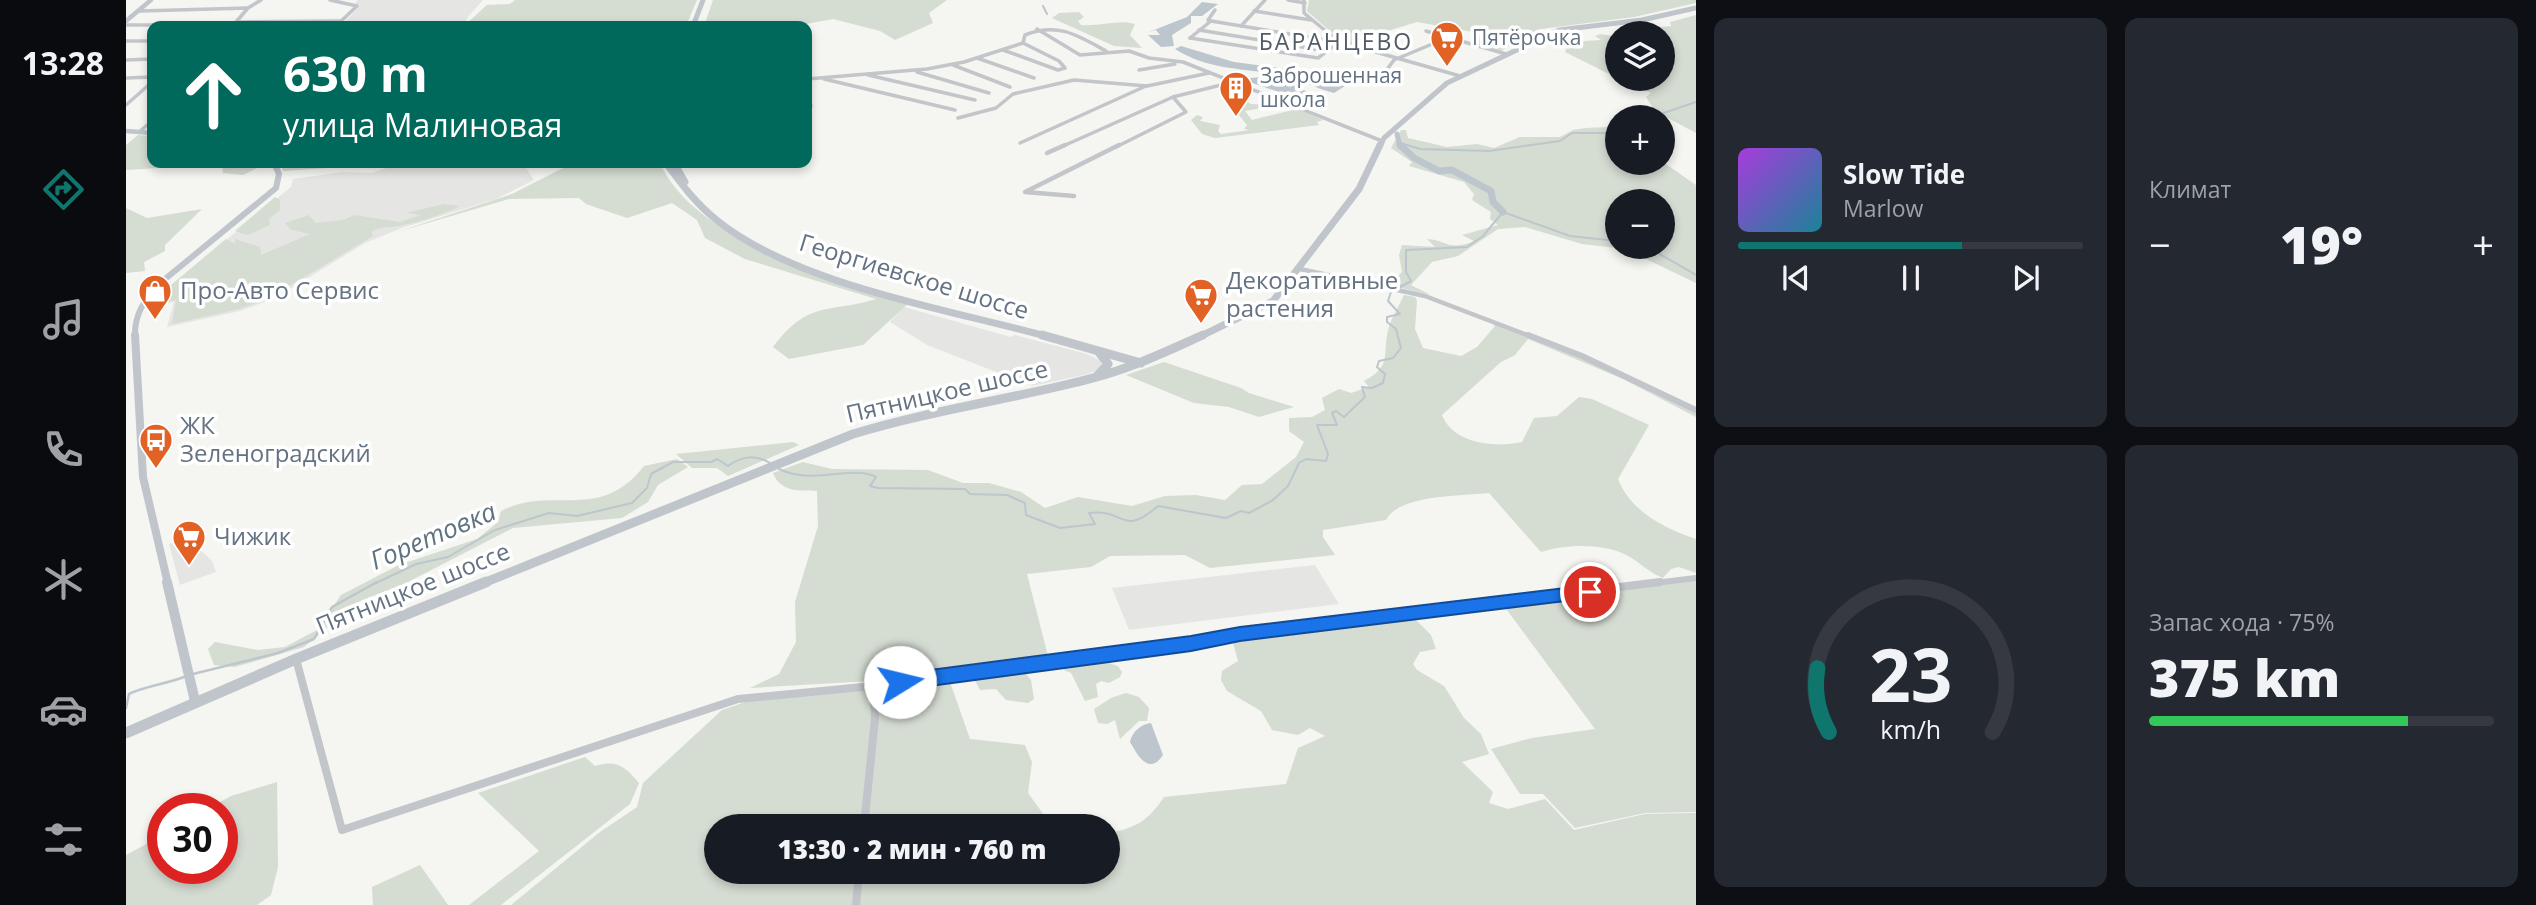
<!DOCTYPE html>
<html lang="ru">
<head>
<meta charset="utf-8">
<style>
  body { margin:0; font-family:"Open Sans",sans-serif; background:#242831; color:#f1f3f6; height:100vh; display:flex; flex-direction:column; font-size:26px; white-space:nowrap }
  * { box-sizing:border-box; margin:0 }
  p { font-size:23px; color:#9ea1a6 }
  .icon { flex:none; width:38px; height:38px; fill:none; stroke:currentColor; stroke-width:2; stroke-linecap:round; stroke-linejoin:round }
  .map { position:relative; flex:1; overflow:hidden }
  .sheet { display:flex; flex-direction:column; gap:18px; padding:18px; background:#0d0f14; width:840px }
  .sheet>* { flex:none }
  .guide { position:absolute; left:21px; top:21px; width:665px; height:147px; border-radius:14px; box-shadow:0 4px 10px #0003; background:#00695c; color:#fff; overflow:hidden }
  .fabs { position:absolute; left:1479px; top:21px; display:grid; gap:14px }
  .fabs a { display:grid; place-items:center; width:70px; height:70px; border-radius:50%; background:#171b24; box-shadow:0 4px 10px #0003; font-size:35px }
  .speed { position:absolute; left:21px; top:793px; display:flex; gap:14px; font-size:35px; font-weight:700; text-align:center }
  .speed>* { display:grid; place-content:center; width:91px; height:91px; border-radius:50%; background:#171b24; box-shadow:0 4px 10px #0003; line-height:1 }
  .speed .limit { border:10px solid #d22; background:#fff; color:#111 }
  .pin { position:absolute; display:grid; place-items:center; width:60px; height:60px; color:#fff; margin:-30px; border:4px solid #fff; border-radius:50%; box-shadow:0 2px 7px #0007 }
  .me { position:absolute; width:77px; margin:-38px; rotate:81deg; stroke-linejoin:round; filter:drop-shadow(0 0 5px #0008) }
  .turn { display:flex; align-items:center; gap:24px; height:147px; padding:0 21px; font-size:32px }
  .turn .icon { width:91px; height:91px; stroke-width:2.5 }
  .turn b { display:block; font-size:49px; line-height:60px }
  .big { font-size:52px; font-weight:800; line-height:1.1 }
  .sheet .tile { flex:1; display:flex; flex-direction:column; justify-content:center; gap:10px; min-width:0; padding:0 24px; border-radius:14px; background:#242831 }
  .sheet .dial { align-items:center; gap:0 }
  .dial svg { height:182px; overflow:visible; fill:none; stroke:#363941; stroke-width:7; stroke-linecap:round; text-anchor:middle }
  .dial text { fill:#f1f3f6; stroke:none }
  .song { display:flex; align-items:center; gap:21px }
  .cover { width:84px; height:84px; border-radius:10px; background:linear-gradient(135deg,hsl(280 70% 55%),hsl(190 70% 35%)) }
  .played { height:7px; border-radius:4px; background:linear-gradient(90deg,#0f766e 65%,#363941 65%) }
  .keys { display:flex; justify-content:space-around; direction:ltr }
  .heat { display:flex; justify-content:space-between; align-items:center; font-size:38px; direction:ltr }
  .charge { height:10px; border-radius:5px; background:linear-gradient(90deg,#34c759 75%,#363941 0) }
  .sheet .tiles { flex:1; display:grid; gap:18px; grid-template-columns:repeat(2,1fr) }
  .trip { position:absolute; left:578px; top:814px; width:416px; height:70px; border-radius:35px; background:#171b24; box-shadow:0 4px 10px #0003; font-weight:800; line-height:70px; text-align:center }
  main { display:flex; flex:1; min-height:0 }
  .menu { display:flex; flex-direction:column; width:126px; justify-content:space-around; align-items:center; background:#090b0e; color:#9ea1a6 }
  .menu .icon { width:49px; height:49px }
  .menu .current { color:#0f766e }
  .menu b { font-size:32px; color:#f1f3f6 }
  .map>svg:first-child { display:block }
  .built { fill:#e5e6e4 }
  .green { fill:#d5dcd2; fill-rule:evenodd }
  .water { fill:#bdc6cd }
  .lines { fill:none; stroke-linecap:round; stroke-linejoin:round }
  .stream-far1 { stroke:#bdc6cd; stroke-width:2 }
  .stream { stroke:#bdc6cd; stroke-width:2.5 }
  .river-far1 { stroke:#bdc6cd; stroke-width:5 }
  .river { stroke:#bdc6cd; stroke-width:7 }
  .minor-far3 { stroke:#c2c5c9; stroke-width:3.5 }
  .minor-far2 { stroke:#c2c5c9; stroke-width:4.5 }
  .minor-far1 { stroke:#c2c5c9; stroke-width:6 }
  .minor { stroke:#c2c5c9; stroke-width:8 }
  .secondary-far3 { stroke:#c0c5cc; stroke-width:4.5 }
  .secondary-far2 { stroke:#c0c5cc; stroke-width:6 }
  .secondary-far1 { stroke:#c0c5cc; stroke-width:8 }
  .secondary { stroke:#c0c5cc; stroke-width:10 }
  .primary-far3 { stroke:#c0c5cc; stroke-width:5 }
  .primary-far2 { stroke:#c0c5cc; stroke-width:7 }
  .primary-far1 { stroke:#c0c5cc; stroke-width:9 }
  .primary { stroke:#c0c5cc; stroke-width:11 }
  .route { fill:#1a73e8; stroke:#114b97; stroke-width:2 }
  .labels { text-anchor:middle; stroke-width:7; stroke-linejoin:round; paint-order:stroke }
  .far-poi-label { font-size:21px; fill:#647282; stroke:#fff; text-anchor:start }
  .far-quarter-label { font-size:23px; letter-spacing:2px; fill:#525c67; stroke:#fff }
  .street-label { font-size:24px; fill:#647282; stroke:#fff }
  .poi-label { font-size:24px; fill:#647282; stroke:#fff; text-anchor:start }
  .water-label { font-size:26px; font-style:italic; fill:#5f737f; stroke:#fff }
</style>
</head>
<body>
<main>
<nav class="menu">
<b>13:28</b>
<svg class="icon current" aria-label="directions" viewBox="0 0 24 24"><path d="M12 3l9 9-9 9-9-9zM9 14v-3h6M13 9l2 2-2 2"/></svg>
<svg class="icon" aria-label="music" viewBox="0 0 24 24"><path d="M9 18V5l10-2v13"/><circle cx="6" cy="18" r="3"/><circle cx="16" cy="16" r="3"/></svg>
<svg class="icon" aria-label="phone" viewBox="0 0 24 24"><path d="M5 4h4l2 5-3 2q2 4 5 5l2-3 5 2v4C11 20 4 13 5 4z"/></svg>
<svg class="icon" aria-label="climate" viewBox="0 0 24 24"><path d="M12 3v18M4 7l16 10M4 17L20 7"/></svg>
<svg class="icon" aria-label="car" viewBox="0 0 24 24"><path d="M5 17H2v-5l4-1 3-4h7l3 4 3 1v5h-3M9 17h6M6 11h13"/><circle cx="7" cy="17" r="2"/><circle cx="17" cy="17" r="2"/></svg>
<svg class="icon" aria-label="filters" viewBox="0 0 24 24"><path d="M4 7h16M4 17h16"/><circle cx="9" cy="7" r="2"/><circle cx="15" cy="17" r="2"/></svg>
</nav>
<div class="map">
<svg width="1570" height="905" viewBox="0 0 1570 905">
  <rect width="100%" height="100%" fill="#f5f5f1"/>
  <g class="built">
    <path d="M232,0H357L340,19L338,26H215L233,7L229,3Z"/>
    <path d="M275,163H397L408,180L370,199L276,228L239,243L149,298L114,311L41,327L48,302L27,306L39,290L165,187L167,179L217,172L246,173Z"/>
    <path d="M778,307L885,337L889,335L961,354L975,361V365L970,371L958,375L906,386L801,345L764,322Z"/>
    <path d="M62,538L86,561L90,572L54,585L43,544Z"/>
    <path d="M1189,565L1213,604L1003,630L986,588Z"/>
  </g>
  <g class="green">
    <path d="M389,0H571L560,26H338L361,5L384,4Z"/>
    <path d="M587,0H821L803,13L807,23L769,40L754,31L707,19L669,26H578Z"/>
    <path d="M1183,0H1570V3L1508,17L1415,29L1375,51L1344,43L1356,36L1347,32L1291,22L1222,43L1214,40L1181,11Z"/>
    <path d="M953,12L958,17L952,21L955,25C974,27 993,19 1009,24L1004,35L1016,48L988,46L926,18L933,13Z"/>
    <path d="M1570,15V133L1542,118L1521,117L1527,108L1520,97L1525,93L1493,79H1536V33L1494,31L1545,26L1544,22Z"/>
    <path d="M1475,34L1491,37V78L1439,52L1443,42L1475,40L1469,36Z"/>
    <path d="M1114,98L1125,104L1154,105L1119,111L1126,120L1171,109L1197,120L1191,122L1193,125L1089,138L1076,134L1065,120L1071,115L1077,117L1074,121L1094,125L1092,131L1095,134L1124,130L1118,129L1121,125L1108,109L1118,107L1110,101Z"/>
    <path d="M1491,126V163L1537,162L1570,185V283L1499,249L1456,244L1399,227L1372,229L1332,256L1306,262L1285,285L1305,295L1263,285L1276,272L1273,255L1276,245L1309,247L1301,239C1322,240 1322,252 1348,241L1336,235L1372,225L1364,219L1365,212L1346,200L1348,194L1338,182L1283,166L1286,162L1265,148L1275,130H1280L1282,138L1321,147L1351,144L1368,148L1394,137H1434L1447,130L1459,128L1483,127L1489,130L1487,127ZM1491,201H1536V247H1491Z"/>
    <path d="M12,135L26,136V163L137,165L117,175L97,173L96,164L0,170V145Z"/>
    <path d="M274,163L157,171L155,164L170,163Z"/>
    <path d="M447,163H534C570,243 708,277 784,302L737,345L663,359L647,347C684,299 701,314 750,299L619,259L579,238L571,220L546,203L501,218L460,204L453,198L383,199L271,232L386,194Z"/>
    <path d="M149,197L154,200V210L143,219L144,225L122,235L109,231Z"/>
    <path d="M318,204L334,206C316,215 294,222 273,226C262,228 255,226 245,232L247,236L145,297L113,309L46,324L50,300L30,304L38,291L100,239L109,244V239L134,247L135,255L184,234L165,230L159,223L183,215L190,223L217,220L228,215L274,222L295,215L280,213Z"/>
    <path d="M0,208L21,218L76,209L39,245V251L18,262L19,271L0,273Z"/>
    <path d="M1278,295L1289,297L1291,301L1289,329L1297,348L1335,356L1351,347L1369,326L1366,322L1447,353L1570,411V417L1497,379L1402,339L1389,355L1375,362L1316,415C1327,444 1370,448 1396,442L1408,418L1431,416L1453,397L1466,399L1523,425L1492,479C1505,512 1538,528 1570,539V573L1553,567L1545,569L1537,578C1523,573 1514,562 1500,555C1479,543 1438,544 1415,552L1363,493C1337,496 1273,494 1260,520L1197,530V537L1209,555L1084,568L1059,555L984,556L965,567L901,574L922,656L745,681L624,688L653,674L670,642L669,602L692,526L691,491C673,490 655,493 647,473L677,462L706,469L802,470L837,483H863L895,492L919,508L952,497L1006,506L1039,496L1070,495L1099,500L1116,485L1136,484L1170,457L1178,442L1163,431V418L1186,417L1199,410L1196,398L1213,389L1225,393L1243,387L1238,381C1268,365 1255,354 1263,327C1266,317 1273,306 1278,295Z"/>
    <path d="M1038,362L1115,388L1123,393L1168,407L1133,417L1103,407L1068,403L1000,375Z"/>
    <path d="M667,442L673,445L602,476L591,468H566L550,454Z"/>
    <path d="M551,459L562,467L532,485L522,502L496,518L387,528L278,584L234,601L178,647L109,667L88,665L82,649L89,642L132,650L159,647L191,630L215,595L273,565L351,539L372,522L375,511C426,484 473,524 518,466Z"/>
    <path d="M1570,578V812L1519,813L1449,828L1417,794H1394L1365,749L1406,738L1469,729L1378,606Z"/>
    <path d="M1289,619L1305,635L1310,649L1294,652L1287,664L1291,670L1318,686L1338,718L1355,734L1363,754L1336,762L1367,792L1363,803L1382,809L1419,799L1448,830L1519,814L1570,813V905H385L474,832L511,807L517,783L596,710L628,699L824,682L844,739L899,745L906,762L902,793L926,826H590V872H982V833C1010,828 1022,821 1038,797L1160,784L1172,748L1199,736L1184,728L1172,735L1146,730L1135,711L1101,691L1095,680L1096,671L1112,661L1107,643Z"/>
    <path d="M973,660L992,666L996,672L994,677L983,683L975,681L970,684L972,697L959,701L945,673L938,670L936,665Z"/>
    <path d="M897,670L905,680L908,699L902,703L880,700L870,689L854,690L848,679L839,678Z"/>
    <path d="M1000,693L1013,697L1023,708L1021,721H1013L994,739L989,720L981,724L972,723L968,709L985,698Z"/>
    <path d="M459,757L469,766C490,759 500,767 513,783L504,804L375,905H343L413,851L352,793Z"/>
    <path d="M151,782L152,867L145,895L131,905H0V855L37,835V868H96V808H83L105,796Z"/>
    <path d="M294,865L322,905H247L246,887Z"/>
  </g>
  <g class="water">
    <path d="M1076,2L1092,4L1076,16H1065V23L1046,35L1048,46L1035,47L1022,35H1034L1030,30L1023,32L1061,17Z"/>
    <path d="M1055,46L1108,62L1162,69L1219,86L1208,93C1192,89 1177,81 1161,77C1122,67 1085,72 1049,49Z"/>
    <path d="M1136,77L1171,86L1190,97L1183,101L1176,100L1115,79Z"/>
    <path d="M1025,723L1037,755C1023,776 1012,756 1004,742C1006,732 1015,724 1025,723Z"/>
  </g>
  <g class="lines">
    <g class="stream-far1">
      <path d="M917,6L921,14"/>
      <path d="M1526,117L1570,102"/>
      <path d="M1274,143L1294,149L1363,151L1434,141L1446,133H1491"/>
      <path d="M1513,247L1530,252L1570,275"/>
      <path d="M653,469C689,486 726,464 750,477L744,486L752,488L839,489L844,494L881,495L899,503L900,515L934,528L969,524L963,513C1000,508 995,538 1032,506L1100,518L1115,511L1123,513L1147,500L1162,486L1173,463L1180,459L1200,461L1202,454L1191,425H1211L1206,413L1210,411L1218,417L1239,397L1236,387L1246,388L1257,383L1259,374L1251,367L1253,361L1267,358L1275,348L1270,329L1261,322V317L1274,314L1262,301L1265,292L1285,281L1280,272V250L1341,247L1357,236L1377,212L1444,236L1491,241"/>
      <path d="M248,584L290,564L322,557L369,530L423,513L451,516L506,503L521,488L525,474L547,462H585L591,459L602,466C616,456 629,454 644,463"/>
    </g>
    <g class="stream">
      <path d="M67,674L152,653L188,639L206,607L251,582"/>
      <path d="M0,708L3,694C13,688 43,683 58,677"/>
    </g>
    <path class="river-far1" d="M1271,134L1274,147"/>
    <path class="river" d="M1274,145L1288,158L1313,171L1326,170L1365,191L1367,202L1377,212"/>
    <g class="minor-far3">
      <path d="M204,0L231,6L210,26"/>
      <path d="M1162,0L1179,3"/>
      <path d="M14,11L122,8"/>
      <path d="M1128,11L1185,20"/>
      <path d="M1085,21L1218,43L1334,76"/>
      <path d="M110,22L216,21"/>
      <path d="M110,22L122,8L135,0"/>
      <path d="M0,25H108"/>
      <path d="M1115,26L1139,0"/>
      <path d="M911,29L954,55L1003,51L1023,58L1057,62L1256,141"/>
      <path d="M1073,30L1201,51"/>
      <path d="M1300,31L1380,54"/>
      <path d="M1064,38L1192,58L1213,42L1178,13V0"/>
      <path d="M1064,38L1085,21L1082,20L1089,10"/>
      <path d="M0,41H26"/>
      <path d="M1224,44L1250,35"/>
      <path d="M877,50L932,70L939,68L933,61L897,43"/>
      <path d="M851,58L908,78"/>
      <path d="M0,60L26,59"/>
      <path d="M827,65L884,87"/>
      <path d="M1013,70L1049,64"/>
      <path d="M791,72L863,93"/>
      <path d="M742,75L849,100"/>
      <path d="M0,78L26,77"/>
      <path d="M681,79L801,69L838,62L897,43L899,35C932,22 951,35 980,51"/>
      <path d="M698,79L829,110"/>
      <path d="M1240,82L1262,68L1268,60L1323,37"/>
      <path d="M681,93L685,106"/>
      <path d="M0,105L26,82"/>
      <path d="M832,118L870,108L887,94L948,80L1021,86L1083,73"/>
      <path d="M13,132L26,121"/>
      <path d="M894,143L1020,86"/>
      <path d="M935,147L1047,97"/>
      <path d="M990,147L1060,112L1047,97L1107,82"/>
    </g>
    <g class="minor-far2">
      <path d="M921,153L939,145"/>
      <path d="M948,196L899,192L993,145"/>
      <path d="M1174,269L1299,296L1406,337"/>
    </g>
    <g class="minor-far1">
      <path d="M1402,335L1456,356L1570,410"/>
      <path d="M1520,584L1570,578"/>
    </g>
    <g class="minor">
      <path d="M170,659L216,830L612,699L747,686L1065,644L1114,634L1534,582"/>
      <path d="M738,826L749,719L747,686"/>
      <path d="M730,905L733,872"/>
    </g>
    <g class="secondary-far3">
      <path d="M0,21L25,0"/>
      <path d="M0,131L26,133"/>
    </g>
    <path class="secondary-far2" d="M9,337C8,315 18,300 33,284L150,188L153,174L148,163"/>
    <path class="secondary-far1" d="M9,335L17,477L42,584"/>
    <path class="secondary" d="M41,582L69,701"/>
    <g class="primary-far3">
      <path d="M567,26L577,0"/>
      <path d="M1254,147L1258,138L1321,83L1433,30L1516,20L1570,8"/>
    </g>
    <g class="primary-far2">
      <path d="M540,163C556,185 571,205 593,222C675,286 822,309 923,337"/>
      <path d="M548,163L559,182"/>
      <path d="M1073,337L1147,301L1233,189L1254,145"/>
    </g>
    <g class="primary-far1">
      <path d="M916,335L1015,363"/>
      <path d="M972,375L982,364L973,352"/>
      <path d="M355,584L727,434C806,410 888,399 967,378C1006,368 1041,351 1077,335"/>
    </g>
    <path class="primary" d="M0,733L170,659L360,582"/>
  </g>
  <path class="route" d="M1464,585L1473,592L1464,598L1114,641L1065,651L774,690L767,687L764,682L767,676L774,674L1065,636L1114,627Z"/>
  <defs>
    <symbol id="supermarket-pin" viewBox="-11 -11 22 30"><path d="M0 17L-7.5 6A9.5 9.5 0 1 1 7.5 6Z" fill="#e26124" stroke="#fff"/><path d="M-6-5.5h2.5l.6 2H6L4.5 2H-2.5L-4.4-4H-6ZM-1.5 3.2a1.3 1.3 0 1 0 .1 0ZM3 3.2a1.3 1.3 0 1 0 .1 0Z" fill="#fff"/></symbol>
    <symbol id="building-pin" viewBox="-11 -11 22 30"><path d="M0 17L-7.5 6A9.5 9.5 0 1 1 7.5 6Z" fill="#e26124" stroke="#fff"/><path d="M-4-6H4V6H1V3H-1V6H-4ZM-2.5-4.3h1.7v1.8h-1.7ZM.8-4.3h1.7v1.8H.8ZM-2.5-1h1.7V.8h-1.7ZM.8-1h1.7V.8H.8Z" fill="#fff"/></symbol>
    <symbol id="shop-pin" viewBox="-11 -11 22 30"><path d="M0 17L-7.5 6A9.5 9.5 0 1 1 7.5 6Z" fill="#e26124" stroke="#fff"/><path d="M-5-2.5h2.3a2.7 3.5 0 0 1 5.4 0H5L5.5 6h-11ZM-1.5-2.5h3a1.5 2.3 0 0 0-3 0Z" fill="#fff"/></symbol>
    <symbol id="bus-pin" viewBox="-11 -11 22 30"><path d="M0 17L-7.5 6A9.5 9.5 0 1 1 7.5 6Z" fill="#e26124" stroke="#fff"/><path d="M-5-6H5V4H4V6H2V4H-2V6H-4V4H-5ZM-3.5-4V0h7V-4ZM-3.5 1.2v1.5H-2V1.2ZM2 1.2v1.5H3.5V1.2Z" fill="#fff"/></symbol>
  </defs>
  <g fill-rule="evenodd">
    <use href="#supermarket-pin" x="1302" y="19" width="38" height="52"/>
    <use href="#building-pin" x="1091" y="69" width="38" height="52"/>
    <use href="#shop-pin" x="10" y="272" width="38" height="52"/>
    <use href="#supermarket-pin" x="1056" y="276" width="38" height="52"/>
    <use href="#bus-pin" x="11" y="421" width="38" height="52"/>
    <use href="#supermarket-pin" x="44" y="518" width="38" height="52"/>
  </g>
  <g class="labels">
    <g class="far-poi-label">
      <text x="1346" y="45">Пятёрочка</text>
      <text x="1134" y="83">Заброшенная<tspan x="1134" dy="24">школа</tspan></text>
    </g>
    <g class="far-quarter-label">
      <text x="1210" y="50">БАРАНЦЕВО</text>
    </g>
    <g class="street-label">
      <text transform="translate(788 277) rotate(17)" y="8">Георгиевское шоссе</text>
      <text transform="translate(821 392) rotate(-13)" y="8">Пятницкое шоссе</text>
      <text transform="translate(287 589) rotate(-22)" y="8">Пятницкое шоссе</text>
    </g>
    <g class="poi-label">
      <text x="1100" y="289">Декоративные<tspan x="1100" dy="28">растения</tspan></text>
      <text x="54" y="299">Про-Авто Сервис</text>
      <text x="54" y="434">ЖК<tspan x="54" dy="28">Зеленоградский</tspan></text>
      <text x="88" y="545">Чижик</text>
    </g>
    <g class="water-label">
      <text transform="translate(307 536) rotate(-23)" y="9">Горетовка</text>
    </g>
  </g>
</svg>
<div class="fabs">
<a><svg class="icon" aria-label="layers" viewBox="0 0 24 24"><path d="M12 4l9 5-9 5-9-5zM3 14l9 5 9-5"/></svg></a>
<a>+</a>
<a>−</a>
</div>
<div class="speed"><div class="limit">30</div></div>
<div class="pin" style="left:1464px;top:592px;background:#d93025"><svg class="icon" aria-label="arrive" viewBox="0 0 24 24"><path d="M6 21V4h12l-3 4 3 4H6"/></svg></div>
<svg class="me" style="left:774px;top:682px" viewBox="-20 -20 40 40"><circle r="19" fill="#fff"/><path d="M0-13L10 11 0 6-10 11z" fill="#1a73e8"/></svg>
<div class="trip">13:30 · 2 мин · 760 m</div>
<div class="guide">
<div class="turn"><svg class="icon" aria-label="ahead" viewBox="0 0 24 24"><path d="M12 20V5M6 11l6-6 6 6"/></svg><div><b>630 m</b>улица Малиновая</div></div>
</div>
</div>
<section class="sheet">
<div class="tiles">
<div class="tile">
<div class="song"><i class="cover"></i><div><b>Slow Tide</b><p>Marlow</p></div></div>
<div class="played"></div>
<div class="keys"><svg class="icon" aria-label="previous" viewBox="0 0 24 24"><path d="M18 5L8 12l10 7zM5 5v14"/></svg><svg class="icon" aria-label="pause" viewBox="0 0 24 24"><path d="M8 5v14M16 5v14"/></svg><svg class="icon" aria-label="next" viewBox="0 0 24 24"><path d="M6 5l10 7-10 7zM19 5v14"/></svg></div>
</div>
<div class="tile"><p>Климат</p>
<div class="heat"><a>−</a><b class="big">19°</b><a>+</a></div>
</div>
<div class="tile dial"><svg viewBox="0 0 100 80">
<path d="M14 69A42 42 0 1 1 86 69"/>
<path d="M14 69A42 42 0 0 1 9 41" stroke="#0f766e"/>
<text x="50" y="56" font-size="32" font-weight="700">23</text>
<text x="50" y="72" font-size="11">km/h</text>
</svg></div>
<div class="tile"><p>Запас хода · 75%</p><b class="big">375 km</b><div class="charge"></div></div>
</div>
</section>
</main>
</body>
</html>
